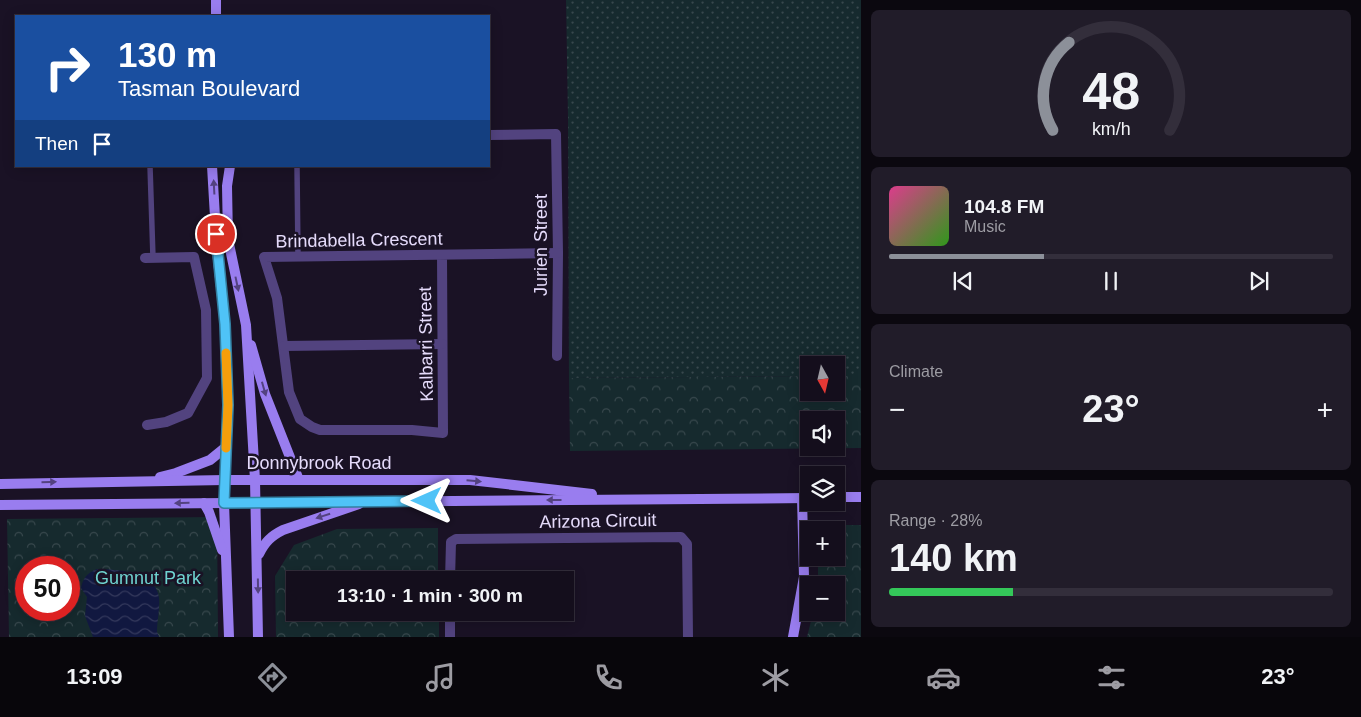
<!DOCTYPE html>
<html lang="en">
<head>
<meta charset="utf-8">
<style>
  body { margin:0; font-family:Arial,sans-serif; background:#211c29; color:#f1f3f6; height:100vh; display:flex; flex-direction:column; font-size:19px; white-space:nowrap }
  * { box-sizing:border-box; margin:0 }
  p { font-size:16px; color:#9d9ca3 }
  .icon { flex:none; width:28px; height:28px; fill:none; stroke:currentColor; stroke-width:2; stroke-linecap:round; stroke-linejoin:round }
  .map { position:relative; flex:1; overflow:hidden }
  .details { display:flex; flex-direction:column; gap:10px; padding:10px; background:#0b080f; width:500px }
  .details>* { flex:none }
  .hud { position:absolute; left:15px; top:15px; width:475px; height:152px; border-radius:0px; box-shadow:0 2px 12px #0003,0 0 0 1px #332e3b; background:#1a4fa0; color:#fff; overflow:hidden }
  .needle { width:32px; rotate:172deg }
  .tools { position:absolute; left:800px; top:356px; display:grid; gap:10px }
  .tools a { display:grid; place-items:center; width:45px; height:45px; border-radius:0px; background:#140e1c; box-shadow:0 2px 12px #0003,0 0 0 1px #332e3b; font-size:25px }
  .speed { position:absolute; left:15px; top:556px; display:flex; gap:10px; font-size:25px; font-weight:700; text-align:center }
  .speed>* { display:grid; place-content:center; width:65px; height:65px; border-radius:50%; background:#140e1c; box-shadow:0 2px 12px #0003,0 0 0 1px #332e3b; line-height:1 }
  .speed .limit { border:8px solid #d22; background:#fff; color:#111 }
  .pin { position:absolute; display:grid; place-items:center; width:42px; height:42px; color:#fff; margin:-21px; border:2px solid #fff; border-radius:50%; box-shadow:0 1px 5px #0007 }
  .me { position:absolute; width:55px; margin:-28px; rotate:270deg; stroke-linejoin:round; filter:drop-shadow(0 0 4px #0008) }
  .turn { display:flex; align-items:center; gap:18px; height:105px; padding:0 20px; font-size:22px }
  .turn .icon { width:65px; height:65px; stroke-width:2.5 }
  .turn b { display:block; font-size:35px; line-height:42px }
  .then { display:flex; align-items:center; height:48px; padding:0 20px; background:#0003; gap:10px; font-size:19px }
  .big { font-size:38px; font-weight:800; line-height:1.1 }
  .details .widget { flex:1; display:flex; flex-direction:column; justify-content:center; gap:8px; min-width:0; padding:0 18px; border-radius:8px; background:#211c29 }
  .details .dial { align-items:center; gap:0 }
  .dial svg { height:130px; overflow:visible; fill:none; stroke:#332e3b; stroke-width:7; stroke-linecap:round; text-anchor:middle }
  .dial text { fill:#f1f3f6; stroke:none }
  .song { display:flex; align-items:center; gap:15px }
  .cover { width:60px; height:60px; border-radius:8px; background:linear-gradient(135deg,hsl(330 70% 55%),hsl(110 70% 35%)) }
  .played { height:5px; border-radius:2px; background:linear-gradient(90deg,#8c9099 35%,#332e3b 35%) }
  .keys { display:flex; justify-content:space-around; direction:ltr }
  .heat { display:flex; justify-content:space-between; align-items:center; font-size:28px; direction:ltr }
  .charge { height:8px; border-radius:4px; background:linear-gradient(90deg,#34c759 28%,#332e3b 0) }
  .trip { position:absolute; left:286px; top:571px; width:288px; height:50px; border-radius:0px; background:#140e1c; box-shadow:0 2px 12px #0003,0 0 0 1px #332e3b; font-weight:800; line-height:50px; text-align:center }
  .tab-bar { display:flex; height:80px; justify-content:space-around; align-items:center; background:#08060b; color:#9d9ca3 }
  .tab-bar .icon { width:35px; height:35px }
  .tab-bar .current { color:#8c9099 }
  .tab-bar b { font-size:22px; color:#f1f3f6 }
  main { display:flex; flex:1; min-height:0 }
  .map>svg:first-child { display:block }
  .grass { fill:url(#grass-dots) }
  .park { fill:url(#park-crowns); fill-rule:evenodd }
  .water { fill:url(#water-waves) }
  .lines { fill:none; stroke-linecap:round; stroke-linejoin:round }
  .lane { stroke:#52437f; stroke-width:5.5 }
  .street { stroke:#52437f; stroke-width:10 }
  .secondary { stroke:#997def; stroke-width:10 }
  .oneway { fill:#534280 }
  .route-casing { stroke:#337fa1; stroke-width:12 }
  .route { stroke:#4fc3f7; stroke-width:9 }
  .slow { stroke:#f59e0b; stroke-width:9 }
  .labels { text-anchor:middle; stroke-width:5; stroke-linejoin:round; paint-order:stroke }
  .street-label { font-size:18px; fill:#e5dbfb; stroke:#1a1225 }
  .park-label { font-size:18px; fill:#6fd3d0; stroke:#1a1225 }
</style>
</head>
<body>
<main>
<div class="map">
<svg width="861" height="637" viewBox="0 0 861 637">
  <defs>
    <pattern id="grass-dots" width="8" height="8" patternUnits="userSpaceOnUse" patternTransform="scale(1.25)"><rect width="8" height="8" fill="#162a2e"/><path d="M2 2h.1M6 6h.1" fill="none" stroke="#38484d" stroke-width="1.8" stroke-linecap="round"/></pattern>
    <pattern id="park-crowns" width="20" height="18" patternUnits="userSpaceOnUse" patternTransform="scale(1.25)"><rect width="20" height="18" fill="#162a2e"/><path d="M2 6a3 3 0 1 1 6 0M12 15a3 3 0 1 1 6 0" fill="none" stroke="#38484d"/></pattern>
    <pattern id="water-waves" width="16" height="10" patternUnits="userSpaceOnUse" patternTransform="scale(1.25)"><rect width="16" height="10" fill="#111840"/><path d="M0 5q4-4 8 0t8 0" fill="none" stroke="#34395c"/></pattern>
  </defs>
  <rect width="100%" height="100%" fill="#1a1225"/>
  <path class="grass" d="M566,0H861V376H836V365H809V376L569,378L568,118Z"/>
  <g class="park">
    <path d="M809,376V392H836V376H861V448L570,451L569,378ZM809,420H836V448H809Z"/>
    <path d="M217,517L218,637H9L7,519ZM26,568H69V610H26Z"/>
    <path d="M824,525H861V637H807L813,613L836,612V585H818V558H836V530H819Z"/>
    <path d="M438,528V580H295V612L439,613V637H276L275,576L294,545L337,529Z"/>
  </g>
  <path class="water" d="M97,569C116,569 157,572 159,598C160,609 157,621 157,632L159,637H93L85,616L87,597L81,588C83,578 87,573 97,569Z"/>
  <g class="lines">
    <g class="lane">
      <path d="M150,166L153,258"/>
      <path d="M297,166L298,257"/>
    </g>
    <g class="street">
      <path d="M489,135L556,134L558,253L557,356"/>
      <path d="M442,255L443,433L412,430H320L312,427L300,419L289,392L277,298L264,257L558,253"/>
      <path d="M145,258L194,257L206,310L207,378L188,413L166,422L147,425"/>
      <path d="M284,346L442,344"/>
      <path d="M450,580L451,542L456,539L681,537L687,544L688,637"/>
      <path d="M450,612V637"/>
    </g>
    <g class="secondary">
      <path d="M216,16V0"/>
      <path d="M212,166L217,251L225,324L228,405L224,503L229,637"/>
      <path d="M230,166L227,186L228,239L246,325L255,480L258,637"/>
      <path d="M251,345L265,394L299,480"/>
      <path d="M160,477L176,473L210,460L226,447"/>
      <path d="M0,484L225,480H470L592,494"/>
      <path d="M836,497H861"/>
      <path d="M204,503L209,512L222,550"/>
      <path d="M0,505L809,498"/>
      <path d="M259,554C265,542 271,536 283,530L359,504"/>
      <path d="M793,637L804,577L802,498"/>
    </g>
  </g>
  <defs><path id="oneway-solid" d="M-6-.8H1V-3.2L6.5 0L1 3.2V.8H-6Z" transform="scale(1.25)"/></defs>
  <g class="oneway">
    <use href="#oneway-solid" transform="translate(214 187) rotate(-93)"/>
    <use href="#oneway-solid" transform="translate(237 284) rotate(78)"/>
    <use href="#oneway-solid" transform="translate(264 389) rotate(74)"/>
    <use href="#oneway-solid" transform="translate(474 481) rotate(5)"/>
    <use href="#oneway-solid" transform="translate(49 482) rotate(-2)"/>
    <use href="#oneway-solid" transform="translate(554 500) rotate(180)"/>
    <use href="#oneway-solid" transform="translate(182 503) rotate(179)"/>
    <use href="#oneway-solid" transform="translate(323 516) rotate(162)"/>
    <use href="#oneway-solid" transform="translate(258 586) rotate(89)"/>
  </g>
  <g class="lines">
    <defs>
      <path id="route" d="M216,234L225,324L228,405L224,503L427,501"/>
    </defs>
    <use href="#route" class="route-casing"/>
    <use href="#route" class="route"/>
    <path class="slow" d="M226,353L228,405L226,448"/>
  </g>
  <g class="labels">
    <g class="street-label">
      <text transform="translate(359 240) rotate(-1)" y="6">Brindabella Crescent</text>
      <text transform="translate(541 245) rotate(-90)" y="6">Jurien Street</text>
      <text transform="translate(426 344) rotate(-91)" y="6">Kalbarri Street</text>
      <text x="319" y="469">Donnybrook Road</text>
      <text transform="translate(598 521) rotate(-1)" y="6">Arizona Circuit</text>
    </g>
    <g class="park-label">
      <text x="148" y="584">Gumnut Park</text>
    </g>
  </g>
</svg>
<div class="tools">
<a><svg class="needle" viewBox="-14 -14 28 28"><path d="M0-13l5 13h-10z" fill="#e53935"/><path d="M0 13l5-13h-10z" fill="#9d9ca3"/></svg></a>
<a><svg class="icon" aria-label="sound" viewBox="0 0 24 24"><path d="M4 9h4l5-4v14l-5-4H4zM17 9q2 3 0 6"/></svg></a>
<a><svg class="icon" aria-label="layers" viewBox="0 0 24 24"><path d="M12 4l9 5-9 5-9-5zM3 14l9 5 9-5"/></svg></a>
<a>+</a>
<a>−</a>
</div>
<div class="speed"><div class="limit">50</div></div>
<div class="pin" style="left:216px;top:234px;background:#d93025"><svg class="icon" aria-label="arrive" viewBox="0 0 24 24"><path d="M6 21V4h12l-3 4 3 4H6"/></svg></div>
<svg class="me" style="left:427px;top:501px" viewBox="-20 -20 40 40"><path d="M0-17L14 15 0 8-14 15z" fill="#4fc3f7" stroke="#fff" stroke-width="4"/></svg>
<div class="trip">13:10 · 1 min · 300 m</div>
<div class="hud">
<div class="turn"><svg class="icon" aria-label="right" viewBox="0 0 24 24"><path d="M7 20v-9h11M14 6l5 5-5 5"/></svg><div><b>130 m</b>Tasman Boulevard</div></div>
<div class="then">Then<svg class="icon" aria-label="arrive" viewBox="0 0 24 24"><path d="M6 21V4h12l-3 4 3 4H6"/></svg></div>
</div>
</div>
<section class="details">
<div class="widget dial"><svg viewBox="0 0 100 80">
<path d="M14 69A42 42 0 1 1 86 69"/>
<path d="M14 69A42 42 0 0 1 24 15" stroke="#8c9099"/>
<text x="50" y="56" font-size="32" font-weight="700">48</text>
<text x="50" y="72" font-size="11">km/h</text>
</svg></div>
<div class="widget">
<div class="song"><i class="cover"></i><div><b>104.8 FM</b><p>Music</p></div></div>
<div class="played"></div>
<div class="keys"><svg class="icon" aria-label="previous" viewBox="0 0 24 24"><path d="M18 5L8 12l10 7zM5 5v14"/></svg><svg class="icon" aria-label="pause" viewBox="0 0 24 24"><path d="M8 5v14M16 5v14"/></svg><svg class="icon" aria-label="next" viewBox="0 0 24 24"><path d="M6 5l10 7-10 7zM19 5v14"/></svg></div>
</div>
<div class="widget"><p>Climate</p>
<div class="heat"><a>−</a><b class="big">23°</b><a>+</a></div>
</div>
<div class="widget"><p>Range · 28%</p><b class="big">140 km</b><div class="charge"></div></div>
</section>
</main>
<nav class="tab-bar">
<b>13:09</b>
<svg class="icon current" aria-label="directions" viewBox="0 0 24 24"><path d="M12 3l9 9-9 9-9-9zM9 14v-3h6M13 9l2 2-2 2"/></svg>
<svg class="icon" aria-label="music" viewBox="0 0 24 24"><path d="M9 18V5l10-2v13"/><circle cx="6" cy="18" r="3"/><circle cx="16" cy="16" r="3"/></svg>
<svg class="icon" aria-label="phone" viewBox="0 0 24 24"><path d="M5 4h4l2 5-3 2q2 4 5 5l2-3 5 2v4C11 20 4 13 5 4z"/></svg>
<svg class="icon" aria-label="climate" viewBox="0 0 24 24"><path d="M12 3v18M4 7l16 10M4 17L20 7"/></svg>
<svg class="icon" aria-label="car" viewBox="0 0 24 24"><path d="M5 17H2v-5l4-1 3-4h7l3 4 3 1v5h-3M9 17h6M6 11h13"/><circle cx="7" cy="17" r="2"/><circle cx="17" cy="17" r="2"/></svg>
<svg class="icon" aria-label="filters" viewBox="0 0 24 24"><path d="M4 7h16M4 17h16"/><circle cx="9" cy="7" r="2"/><circle cx="15" cy="17" r="2"/></svg>
<b>23°</b>
</nav>
</body>
</html>
